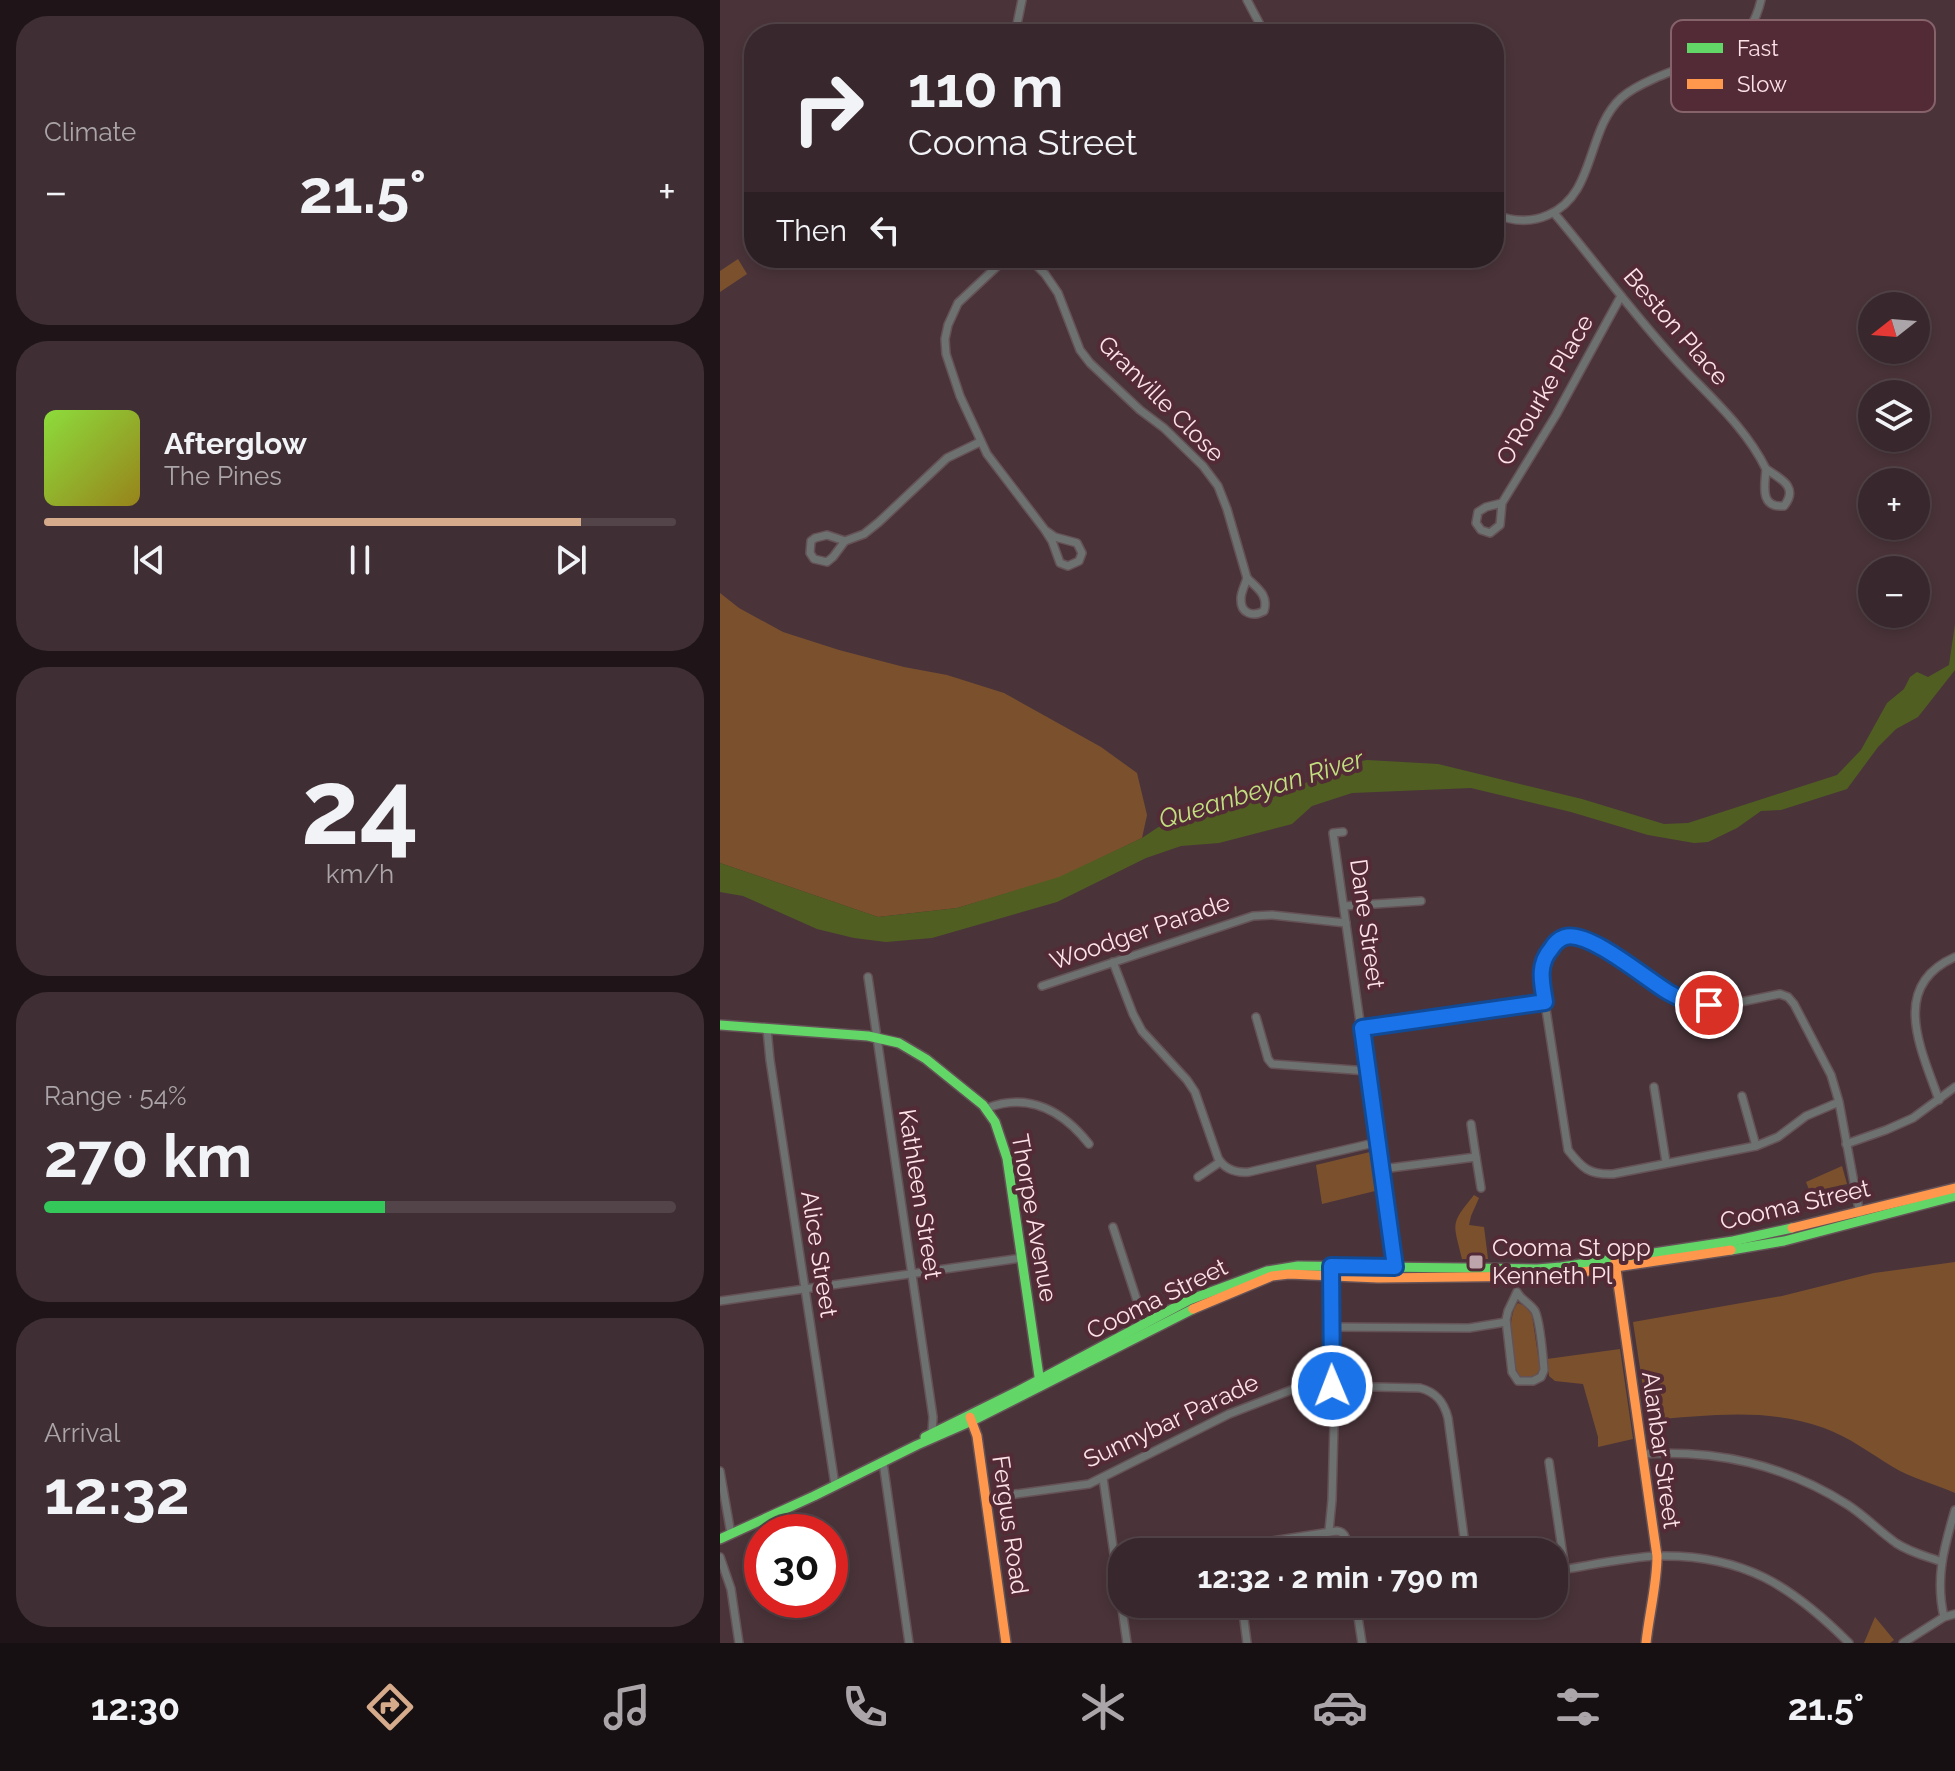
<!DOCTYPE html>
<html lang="en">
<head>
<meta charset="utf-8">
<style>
  body { margin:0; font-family:Raleway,sans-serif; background:#3f2f34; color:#f1f3f6; height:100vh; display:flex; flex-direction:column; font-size:30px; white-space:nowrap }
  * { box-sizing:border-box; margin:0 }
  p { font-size:26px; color:#aba5a9 }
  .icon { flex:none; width:44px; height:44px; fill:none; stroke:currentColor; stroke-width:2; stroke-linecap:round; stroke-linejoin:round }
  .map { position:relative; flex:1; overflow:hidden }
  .side { display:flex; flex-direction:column; gap:16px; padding:16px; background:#1f1518; width:720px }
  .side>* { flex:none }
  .guide { position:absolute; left:24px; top:24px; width:760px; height:244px; border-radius:32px; box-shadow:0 4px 12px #0003,0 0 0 2px #524448; background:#38272c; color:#f1f3f6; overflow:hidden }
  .needle { width:52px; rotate:253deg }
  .buttons { position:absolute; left:1138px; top:292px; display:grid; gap:16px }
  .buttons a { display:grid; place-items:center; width:72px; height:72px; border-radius:50%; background:#38272c; box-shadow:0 4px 12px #0003,0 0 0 2px #524448; font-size:40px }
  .speed { position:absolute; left:24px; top:1514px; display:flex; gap:16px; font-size:40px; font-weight:700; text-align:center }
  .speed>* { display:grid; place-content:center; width:104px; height:104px; border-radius:50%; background:#38272c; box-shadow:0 4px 12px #0003,0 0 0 2px #524448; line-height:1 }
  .speed .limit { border:12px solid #d22; background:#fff; color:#111 }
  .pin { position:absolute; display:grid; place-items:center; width:68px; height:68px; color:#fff; margin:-34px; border:4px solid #fff; border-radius:50%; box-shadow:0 2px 8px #0007 }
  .me { position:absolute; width:88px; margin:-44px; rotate:359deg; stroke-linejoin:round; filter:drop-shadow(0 0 6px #0008) }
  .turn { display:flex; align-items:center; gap:28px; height:168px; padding:0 32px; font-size:36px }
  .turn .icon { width:104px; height:104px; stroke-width:2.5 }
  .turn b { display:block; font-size:56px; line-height:68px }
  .then { display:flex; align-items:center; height:76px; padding:0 32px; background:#0003; gap:16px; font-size:30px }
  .big { font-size:60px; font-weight:700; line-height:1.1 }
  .side .card { flex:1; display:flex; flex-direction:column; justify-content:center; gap:12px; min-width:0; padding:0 28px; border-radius:32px; background:#3f2f34 }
  .side .dial { align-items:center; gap:0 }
  .dial b { font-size:104px; line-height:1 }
  .song { display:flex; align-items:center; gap:24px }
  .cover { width:96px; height:96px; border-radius:12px; background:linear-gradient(135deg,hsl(90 70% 55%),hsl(50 70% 35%)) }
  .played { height:8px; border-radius:4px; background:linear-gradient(90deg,#d6ab8b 85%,#524448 85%) }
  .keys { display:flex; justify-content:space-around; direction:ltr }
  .heat { display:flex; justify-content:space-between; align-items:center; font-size:44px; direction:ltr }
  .charge { height:12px; border-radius:6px; background:linear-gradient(90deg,#34c759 54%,#524448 0) }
  .trip { position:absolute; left:388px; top:1538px; width:460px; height:80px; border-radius:32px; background:#38272c; box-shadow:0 4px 12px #0003,0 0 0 2px #524448; font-weight:700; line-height:80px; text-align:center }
  .menu { display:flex; height:128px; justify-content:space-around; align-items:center; background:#161012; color:#aba5a9 }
  .menu .icon { width:56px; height:56px }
  .menu .on { color:#d6ab8b }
  .menu b { font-size:36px; color:#f1f3f6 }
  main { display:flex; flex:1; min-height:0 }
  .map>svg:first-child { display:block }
  .green { fill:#7b512d }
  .water { fill:#505f21 }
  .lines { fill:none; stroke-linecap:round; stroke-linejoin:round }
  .street-casing { stroke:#655257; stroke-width:10 }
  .fast-casing { stroke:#655257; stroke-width:12 }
  .slow-casing { stroke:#655257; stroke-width:12 }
  .street { stroke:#6d7170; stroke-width:7 }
  .fast { stroke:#63d668; stroke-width:9 }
  .slow { stroke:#ff974d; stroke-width:9 }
  .route-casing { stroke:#114b97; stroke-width:20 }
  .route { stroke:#1a73e8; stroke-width:14 }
  .poi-dot { fill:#bea5ab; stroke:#532b36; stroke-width:3 }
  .labels { text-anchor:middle; stroke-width:8; stroke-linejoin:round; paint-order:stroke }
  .street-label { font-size:24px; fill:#fde2e8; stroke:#532b36 }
  .poi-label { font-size:24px; fill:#fde2e8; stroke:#532b36; text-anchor:start }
  .water-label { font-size:26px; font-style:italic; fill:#c2df7f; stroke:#532b36 }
  .key { fill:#532b36; stroke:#86626b; stroke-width:2 }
  .key-label { font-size:22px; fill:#fde2e8 }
</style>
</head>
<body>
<main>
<section class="side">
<div class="card"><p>Climate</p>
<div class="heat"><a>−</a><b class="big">21.5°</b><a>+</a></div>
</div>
<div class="card">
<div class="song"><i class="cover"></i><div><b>Afterglow</b><p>The Pines</p></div></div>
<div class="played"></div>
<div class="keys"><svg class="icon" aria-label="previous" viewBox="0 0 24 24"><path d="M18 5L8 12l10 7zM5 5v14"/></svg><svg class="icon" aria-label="pause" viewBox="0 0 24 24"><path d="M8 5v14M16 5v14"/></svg><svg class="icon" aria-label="next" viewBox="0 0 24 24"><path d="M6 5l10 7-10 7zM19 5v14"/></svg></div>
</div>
<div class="card dial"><b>24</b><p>km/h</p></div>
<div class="card"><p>Range · 54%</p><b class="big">270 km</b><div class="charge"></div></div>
<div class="card"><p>Arrival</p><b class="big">12:32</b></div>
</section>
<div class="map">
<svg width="1235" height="1643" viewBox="0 0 1235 1643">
  <rect width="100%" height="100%" fill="#4a343a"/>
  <g class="green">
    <path d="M18,259L27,274L0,292V271Z"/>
    <path d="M0,593L19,608L63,632L119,650L184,667L227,675L284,693L381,747L417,773L427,815L422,838L339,878L237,908L158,917L0,863Z"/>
    <path d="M650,1152L655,1191L602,1204L596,1165Z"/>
    <path d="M1122,1166L1127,1184L1090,1192L1086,1182Z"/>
    <path d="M754,1195L759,1198L751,1216L749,1225L764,1227L768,1259H742C733,1221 730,1225 754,1195Z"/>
    <path d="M1235,1262V1493C1215,1484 1191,1478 1173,1467C1150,1453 1129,1437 1104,1428C1047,1407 987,1416 928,1420L913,1322L1062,1296L1154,1273Z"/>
    <path d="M798,1303L805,1306L812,1315L820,1369C816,1377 810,1380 801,1377C789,1365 786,1316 798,1303Z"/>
    <path d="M900,1349L913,1439L878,1447V1437L863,1384L835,1381L829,1376L827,1359Z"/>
    <path d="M1155,1617L1174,1640L1170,1643H1144Z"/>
  </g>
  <path class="water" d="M1235,624V670L1198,717L1176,729L1158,747L1127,789L1061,810L1041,811L1017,828L988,842L974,843L928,835L851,812L751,788L632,793L592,806L572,824L499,843L461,846L426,858L337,902L212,938L166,942L134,938L97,929L23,896L0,892V863L158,917L237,908L339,877L422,838L449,820L490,803L551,798L631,763L647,760L718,764L862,799L944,824L968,823L1117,775L1141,750L1167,703L1184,689L1190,677L1197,672L1208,677L1229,665Z"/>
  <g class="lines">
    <defs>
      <g id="street">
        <path d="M527,0L545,34"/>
        <path d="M295,34L302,0"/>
        <path d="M834,213C874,260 910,310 952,356C984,392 1024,424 1046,469"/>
        <path d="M774,214C791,221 810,223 828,215C876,195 866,130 901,98C923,78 978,63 1008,50C1026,37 1036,22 1041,0"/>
        <path d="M286,258L238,303L228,325L225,339L226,354L240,396L267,454L325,530L332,541L340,563L348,566L359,561L362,553L357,543L335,537L325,530"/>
        <path d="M309,258L325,274L338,293L360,350L370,363L420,410L444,428L483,466L498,486L507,509L527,578"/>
        <path d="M1046,469C1061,479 1079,487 1064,506C1039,508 1045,485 1046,469Z"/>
        <path d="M782,503L766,507L758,512L756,523L761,530L770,533L780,525L782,503L836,415L901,296"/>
        <path d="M107,535L125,541L113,557L107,562L94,559L90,553L91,541L95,538Z"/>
        <path d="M125,541L144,534L159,522L227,458L260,442"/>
        <path d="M527,578C537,588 549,595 544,611C533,617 520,614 521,598C521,592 525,585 527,578Z"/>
        <path d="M623,832L613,833L675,1267"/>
        <path d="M624,906L701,901"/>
        <path d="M393,962L413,1014L422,1031L467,1080L475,1092L498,1158C505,1170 516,1173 529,1172L658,1142"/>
        <path d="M148,977L213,1417L212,1433"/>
        <path d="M322,986L533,916L552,915L626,923"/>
        <path d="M536,1017L548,1059L552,1064L648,1071"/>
        <path d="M642,1028L825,1002"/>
        <path d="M47,1029L50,1060L115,1485"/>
        <path d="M934,1087L946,1162"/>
        <path d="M1022,1096L1036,1146"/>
        <path d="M1219,1100C1201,1049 1169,986 1235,957"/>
        <path d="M1119,1102L1086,1116L1058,1137L1036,1146L893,1174C869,1175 862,1168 848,1150L822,984L821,973L824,957L835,943L847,936L862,937L906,962L949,993L973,1004L1006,1005L1060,994L1068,997L1074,1004L1111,1075L1119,1102L1140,1215"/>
        <path d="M267,1108C309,1092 343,1111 369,1144"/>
        <path d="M1126,1144L1166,1130L1193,1118L1235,1087"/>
        <path d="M756,1157L761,1188"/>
        <path d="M662,1169L756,1157L751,1124"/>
        <path d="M478,1177L500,1162"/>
        <path d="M393,1227L425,1325"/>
        <path d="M611,1272L612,1386"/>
        <path d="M797,1292C801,1300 810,1303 815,1311C820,1322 823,1357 824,1370L821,1377L813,1381H798L792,1372L786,1320L788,1311Z"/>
        <path d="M0,1301L302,1258"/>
        <path d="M611,1327L749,1328L786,1322"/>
        <path d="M922,1454C997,1450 1064,1464 1128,1505C1145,1516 1159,1531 1176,1543C1191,1553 1206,1556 1222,1562"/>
        <path d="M163,1462L189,1643"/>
        <path d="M829,1462L845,1569"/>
        <path d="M0,1471L11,1534"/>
        <path d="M383,1478L407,1643"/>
        <path d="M266,1498L369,1484L509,1414L579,1387L612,1386L700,1388C716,1392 724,1402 728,1418L746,1552"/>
        <path d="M609,1531L612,1500L615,1386"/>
        <path d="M481,1552L617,1531C627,1532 627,1543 628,1552"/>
        <path d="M0,1557L11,1589L19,1643"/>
        <path d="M834,1571C868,1566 905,1557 938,1556C1023,1554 1072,1586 1129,1643"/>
        <path d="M522,1604L527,1643"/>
        <path d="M636,1604L642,1643"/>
        <path d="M1224,1617C1215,1578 1224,1547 1235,1510"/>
        <path d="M1183,1643L1224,1617L1235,1614"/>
      </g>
      <g id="fast">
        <path d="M0,1025L148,1036L179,1043L206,1059L263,1105L275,1122L287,1158L320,1383"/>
        <path d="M1011,1250L1064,1241L1235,1196"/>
        <path d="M205,1437L298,1391L469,1300L547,1271L578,1266L817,1269L841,1267L1013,1241L1072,1228"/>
        <path d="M0,1539L94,1496L197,1445L252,1421L473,1309"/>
      </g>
      <g id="slow">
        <path d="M1072,1228L1235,1188"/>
        <path d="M895,1262L937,1556C937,1585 929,1614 926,1643"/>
        <path d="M473,1309L552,1276L569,1274L658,1278L835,1276L1011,1250"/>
        <path d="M250,1417L257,1436L286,1643"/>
      </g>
    </defs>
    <use href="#street" class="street-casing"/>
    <use href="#fast" class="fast-casing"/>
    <use href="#slow" class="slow-casing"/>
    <use href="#street" class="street"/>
    <use href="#fast" class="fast"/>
    <use href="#slow" class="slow"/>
  </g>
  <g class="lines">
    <defs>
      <path id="route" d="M612,1386L611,1266L675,1267L642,1028L825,1002C822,983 817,965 831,949C834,944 839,939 845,937C869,930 926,979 948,992C961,1000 974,1004 989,1005"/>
    </defs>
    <use href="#route" class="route-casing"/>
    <use href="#route" class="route"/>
  </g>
  <rect class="poi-dot" x="748" y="1254" width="16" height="16" rx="4"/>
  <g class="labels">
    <g class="street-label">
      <text transform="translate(956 327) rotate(49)" y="8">Beston Place</text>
      <text transform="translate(825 390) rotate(-60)" y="8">O'Rourke Place</text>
      <text transform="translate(441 399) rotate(45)" y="8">Granville Close</text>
      <text transform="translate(647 924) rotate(82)" y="8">Dane Street</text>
      <text transform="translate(420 932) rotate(-19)" y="8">Woodger Parade</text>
      <text transform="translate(200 1194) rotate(81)" y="8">Kathleen Street</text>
      <text transform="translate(1075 1205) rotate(-13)" y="8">Cooma Street</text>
      <text transform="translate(314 1218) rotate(80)" y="8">Thorpe Avenue</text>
      <text transform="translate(99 1254) rotate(81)" y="8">Alice Street</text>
      <text transform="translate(437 1299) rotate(-26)" y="8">Cooma Street</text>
      <text transform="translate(451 1421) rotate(-25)" y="8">Sunnybar Parade</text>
      <text transform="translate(941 1450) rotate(82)" y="8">Alanbar Street</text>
      <text transform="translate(290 1525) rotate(82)" y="8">Fergus Road</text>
    </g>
    <g class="poi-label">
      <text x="772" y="1256">Cooma St opp<tspan x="772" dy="28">Kenneth Pl</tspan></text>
    </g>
    <g class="water-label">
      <text transform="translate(541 789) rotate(-17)" y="9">Queanbeyan River</text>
    </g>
  </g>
  <rect x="951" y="20" width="264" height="92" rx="12" class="key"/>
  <rect x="967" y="43" width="36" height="10" fill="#63d668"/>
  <rect x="967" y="79" width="36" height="10" fill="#ff974d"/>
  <g class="key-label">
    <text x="1017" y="56">Fast</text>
    <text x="1017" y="92">Slow</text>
  </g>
</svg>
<div class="buttons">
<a><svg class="needle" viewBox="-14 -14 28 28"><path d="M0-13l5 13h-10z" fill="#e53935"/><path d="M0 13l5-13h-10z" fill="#aba5a9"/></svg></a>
<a><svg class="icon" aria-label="layers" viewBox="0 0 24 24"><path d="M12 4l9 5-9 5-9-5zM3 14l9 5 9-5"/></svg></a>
<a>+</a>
<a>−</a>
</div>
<div class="speed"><div class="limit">30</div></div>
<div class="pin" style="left:989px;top:1005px;background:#d93025"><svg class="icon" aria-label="arrive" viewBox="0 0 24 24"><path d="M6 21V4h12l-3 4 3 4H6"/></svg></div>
<svg class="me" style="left:612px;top:1386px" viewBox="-20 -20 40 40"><circle r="17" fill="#1a73e8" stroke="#fff" stroke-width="3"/><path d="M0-11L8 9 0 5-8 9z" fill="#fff"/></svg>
<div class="trip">12:32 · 2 min · 790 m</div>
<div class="guide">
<div class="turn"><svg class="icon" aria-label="right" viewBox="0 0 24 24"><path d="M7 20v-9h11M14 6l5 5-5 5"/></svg><div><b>110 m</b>Cooma Street</div></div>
<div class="then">Then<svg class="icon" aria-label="left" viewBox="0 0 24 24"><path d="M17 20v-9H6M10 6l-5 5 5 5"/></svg></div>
</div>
</div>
</main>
<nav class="menu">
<b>12:30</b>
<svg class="icon on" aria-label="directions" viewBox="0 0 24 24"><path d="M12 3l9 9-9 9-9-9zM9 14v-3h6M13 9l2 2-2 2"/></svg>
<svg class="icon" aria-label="music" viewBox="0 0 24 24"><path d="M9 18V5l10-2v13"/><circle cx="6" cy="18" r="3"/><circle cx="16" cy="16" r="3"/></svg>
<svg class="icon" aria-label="phone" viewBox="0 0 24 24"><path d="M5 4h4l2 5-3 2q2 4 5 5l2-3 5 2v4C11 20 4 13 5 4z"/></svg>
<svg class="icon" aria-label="climate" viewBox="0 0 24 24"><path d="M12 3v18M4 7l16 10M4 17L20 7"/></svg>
<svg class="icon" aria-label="car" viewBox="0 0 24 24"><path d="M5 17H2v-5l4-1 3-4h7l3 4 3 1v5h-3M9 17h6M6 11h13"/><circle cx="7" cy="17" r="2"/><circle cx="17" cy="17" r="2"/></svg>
<svg class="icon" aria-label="filters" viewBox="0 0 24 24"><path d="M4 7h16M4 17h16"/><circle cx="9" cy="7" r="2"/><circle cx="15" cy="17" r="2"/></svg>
<b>21.5°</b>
</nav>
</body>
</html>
